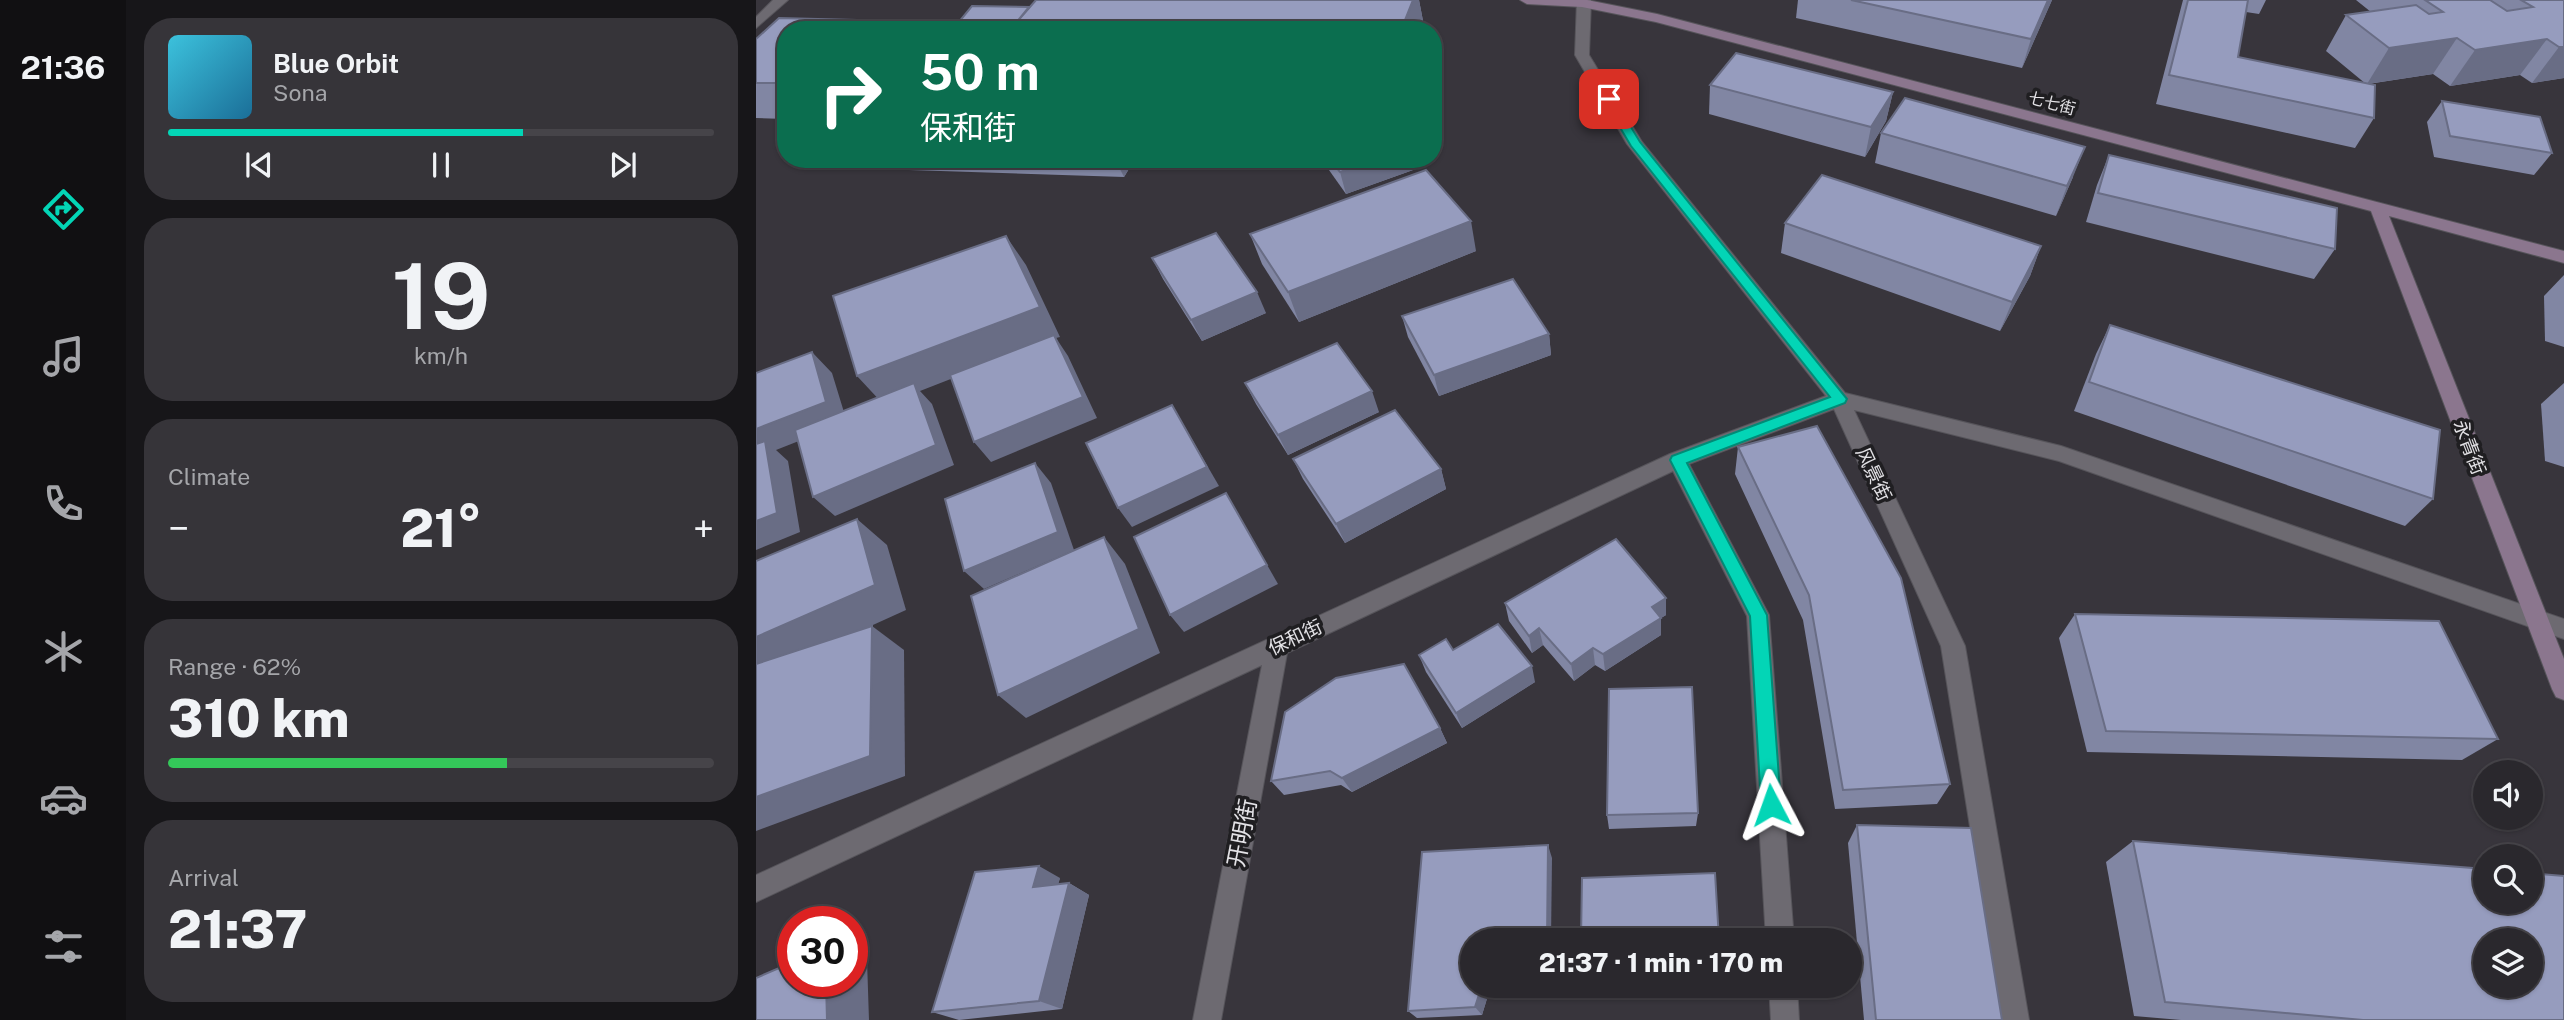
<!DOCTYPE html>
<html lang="en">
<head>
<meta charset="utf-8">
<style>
  body { margin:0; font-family:"Public Sans","Noto Sans SC",sans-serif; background:#363439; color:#f1f3f6; height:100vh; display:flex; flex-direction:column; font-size:26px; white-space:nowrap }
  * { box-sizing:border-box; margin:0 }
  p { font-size:23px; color:#a5a6aa }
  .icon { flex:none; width:38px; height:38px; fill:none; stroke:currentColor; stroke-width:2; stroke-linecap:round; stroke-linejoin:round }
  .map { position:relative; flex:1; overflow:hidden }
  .details { display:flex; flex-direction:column; gap:18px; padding:18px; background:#171619; width:630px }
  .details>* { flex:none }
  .top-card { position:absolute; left:21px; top:21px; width:665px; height:147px; border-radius:28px; box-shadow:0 2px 5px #0004,0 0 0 2px #464449; background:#0b6e4f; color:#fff; overflow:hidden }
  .controls { position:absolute; left:1717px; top:760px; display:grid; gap:14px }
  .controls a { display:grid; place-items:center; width:70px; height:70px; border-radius:50%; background:#2a282d; box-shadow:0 2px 5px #0004,0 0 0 2px #464449; font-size:35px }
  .speed { position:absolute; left:21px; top:906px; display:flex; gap:14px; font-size:35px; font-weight:700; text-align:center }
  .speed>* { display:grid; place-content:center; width:91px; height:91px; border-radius:50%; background:#2a282d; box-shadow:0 2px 5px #0004,0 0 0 2px #464449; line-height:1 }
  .speed .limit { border:10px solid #d22; background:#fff; color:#111 }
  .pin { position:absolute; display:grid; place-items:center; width:60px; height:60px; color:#fff; margin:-30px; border-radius:14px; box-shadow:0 4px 10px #0006 }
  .me { position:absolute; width:77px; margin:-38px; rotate:356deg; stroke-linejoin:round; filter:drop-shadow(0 0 5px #0008) }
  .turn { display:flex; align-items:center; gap:24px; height:147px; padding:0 28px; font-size:32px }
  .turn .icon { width:91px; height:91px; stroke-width:2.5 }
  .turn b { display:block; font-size:49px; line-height:60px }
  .big { font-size:52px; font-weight:800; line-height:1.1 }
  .details .card { flex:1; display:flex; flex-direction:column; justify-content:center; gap:10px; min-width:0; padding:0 24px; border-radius:28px; background:#363439 }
  .details .dial { align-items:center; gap:0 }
  .dial b { font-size:91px; line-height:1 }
  .song { display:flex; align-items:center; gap:21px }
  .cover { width:84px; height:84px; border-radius:10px; background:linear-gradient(135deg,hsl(190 70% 55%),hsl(200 70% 35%)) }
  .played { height:7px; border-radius:4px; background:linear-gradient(90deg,#03d5b6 65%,#464449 65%) }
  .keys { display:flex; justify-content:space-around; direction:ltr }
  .heat { display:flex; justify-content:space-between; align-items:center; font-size:38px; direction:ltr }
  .charge { height:10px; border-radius:5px; background:linear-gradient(90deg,#34c759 62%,#464449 0) }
  .trip { position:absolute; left:704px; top:928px; width:402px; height:70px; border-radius:35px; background:#2a282d; box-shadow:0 2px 5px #0004,0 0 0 2px #464449; font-weight:800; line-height:70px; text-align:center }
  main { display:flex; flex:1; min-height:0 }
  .dock { display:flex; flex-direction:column; width:126px; justify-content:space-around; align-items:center; background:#111012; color:#a5a6aa }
  .dock .icon { width:49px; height:49px }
  .dock .current { color:#03d5b6 }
  .dock b { font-size:32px; color:#f1f3f6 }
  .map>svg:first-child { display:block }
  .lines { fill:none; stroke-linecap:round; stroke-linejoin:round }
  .street-casing { stroke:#56545a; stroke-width:2 }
  .secondary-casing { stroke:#56545a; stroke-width:2 }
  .street { fill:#6d6a71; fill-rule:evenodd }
  .secondary { fill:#8b768e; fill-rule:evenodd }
  .wall { fill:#8186a3 }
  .shaded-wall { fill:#696d85 }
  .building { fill:#969cbe; stroke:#696d85; stroke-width:2; fill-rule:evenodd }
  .route { fill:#03d5b6; stroke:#028a76; stroke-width:2 }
  .labels { text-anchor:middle; stroke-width:7; stroke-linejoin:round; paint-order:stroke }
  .far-street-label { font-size:16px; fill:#e3e2e6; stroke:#1f1e21 }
  .street-label { font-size:19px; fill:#e3e2e6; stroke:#1f1e21 }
  .near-street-label { font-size:23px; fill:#e3e2e6; stroke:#1f1e21 }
</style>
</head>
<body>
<main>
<nav class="dock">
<b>21:36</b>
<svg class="icon current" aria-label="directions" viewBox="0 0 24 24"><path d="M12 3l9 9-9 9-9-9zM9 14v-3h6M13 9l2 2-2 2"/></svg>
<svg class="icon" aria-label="music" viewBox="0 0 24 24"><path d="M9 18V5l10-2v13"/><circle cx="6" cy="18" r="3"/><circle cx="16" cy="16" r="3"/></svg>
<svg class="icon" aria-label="phone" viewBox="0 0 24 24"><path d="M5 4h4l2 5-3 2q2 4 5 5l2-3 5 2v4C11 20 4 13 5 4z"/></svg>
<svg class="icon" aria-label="climate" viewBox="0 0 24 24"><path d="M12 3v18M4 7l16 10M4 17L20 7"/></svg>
<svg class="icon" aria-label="car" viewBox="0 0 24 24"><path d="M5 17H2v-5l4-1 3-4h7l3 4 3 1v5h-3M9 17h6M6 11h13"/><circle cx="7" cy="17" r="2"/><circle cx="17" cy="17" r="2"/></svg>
<svg class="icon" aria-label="filters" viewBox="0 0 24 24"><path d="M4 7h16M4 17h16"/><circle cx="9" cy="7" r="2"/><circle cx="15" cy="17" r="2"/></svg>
</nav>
<section class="details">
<div class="card">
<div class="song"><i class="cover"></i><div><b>Blue Orbit</b><p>Sona</p></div></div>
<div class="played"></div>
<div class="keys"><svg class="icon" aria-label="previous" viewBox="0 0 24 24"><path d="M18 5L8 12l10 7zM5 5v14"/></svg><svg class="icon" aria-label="pause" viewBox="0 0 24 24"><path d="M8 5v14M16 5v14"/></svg><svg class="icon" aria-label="next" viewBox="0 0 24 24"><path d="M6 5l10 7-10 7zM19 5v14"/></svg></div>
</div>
<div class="card dial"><b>19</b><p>km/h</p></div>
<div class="card"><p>Climate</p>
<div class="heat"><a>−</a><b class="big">21°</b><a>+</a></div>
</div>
<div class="card"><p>Range · 62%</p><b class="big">310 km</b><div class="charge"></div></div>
<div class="card"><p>Arrival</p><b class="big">21:37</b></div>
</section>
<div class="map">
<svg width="1808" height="1020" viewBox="0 0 1808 1020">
  <rect width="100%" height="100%" fill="#38353c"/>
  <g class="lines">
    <defs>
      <g id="street">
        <path d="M17,0H32L0,28V17Z"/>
        <path d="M821,0H835L833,55L886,142L1089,393L1305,446L1808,619V639L1303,461L1098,410L1209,646L1273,1020H1245L1185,646L1078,409L933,464L1013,615L1038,940H1010L991,616L917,471L531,653L465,1020H437L506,665L0,902V875L914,454L1070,396L871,144L819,55Z"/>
        <path d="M1013,985H1041L1043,1020H1015Z"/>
      </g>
      <path id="secondary" d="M764,0H831L901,14L1808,251V263L1633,216L1808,659V700L1800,697L1796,689L1615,211L900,22L826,7L771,4Z"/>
    </defs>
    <use href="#street" class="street-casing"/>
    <use href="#secondary" class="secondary-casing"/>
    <use href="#street" class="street"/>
    <use href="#secondary" class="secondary"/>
  </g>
  <g class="wall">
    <path d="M280,0H663L668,26L667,30H30V119L0,118V39L23,18L202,23L216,6L273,7Z"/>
    <path d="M1042,0H1296L1266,68L1040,18Z"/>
    <path d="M1427,0H1510L1503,14L1490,12L1482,57L1610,84L1570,51L1590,15L1615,12L1600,0H1808V78L1776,83L1764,75L1694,86L1677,74L1612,84L1618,118L1599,148L1400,104Z"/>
    <path d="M954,85L1137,92L1130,121L1109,157L953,114Z"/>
    <path d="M1686,101L1796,153L1778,175L1678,157L1671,122Z"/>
    <path d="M1125,133L1317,177L1300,216L1119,163Z"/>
    <path d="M1353,155L1579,249L1558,279L1330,222L1341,185Z"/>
    <path d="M145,159H379L368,177L153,170Z"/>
    <path d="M566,159H670L671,165L590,194L568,163Z"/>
    <path d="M1029,223L1285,246L1274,276L1244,331L1025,253Z"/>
    <path d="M494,234L720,251L543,322L506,264Z"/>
    <path d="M396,258L510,313L446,341L407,279Z"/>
    <path d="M1808,275V347L1789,341L1788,296Z"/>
    <path d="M646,316L793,334L795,355L683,396L652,337Z"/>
    <path d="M1354,325L1677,499L1649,526L1318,411L1340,354Z"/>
    <path d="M489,383L623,412L532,455L500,404Z"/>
    <path d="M1808,383V467L1789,461L1785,404Z"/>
    <path d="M982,447L1194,784L1181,804L1079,809L1047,620L979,474Z"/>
    <path d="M537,459L685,469L690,489L589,543L547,479Z"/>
    <path d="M749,603L910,615L905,618V635L849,671L839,665L818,681L787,645L776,653L753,621Z"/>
    <path d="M1319,614L1742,739L1706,760L1331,752L1303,638Z"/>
    <path d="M697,650L779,682L706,728L670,672L663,655Z"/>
    <path d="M684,728L691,743L596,792L585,785L528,795L515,781Z"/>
    <path d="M942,813L940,826L853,829L851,815Z"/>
    <path d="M1101,825L1246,1020H1108L1092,843Z"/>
    <path d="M1377,841L1808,1020H1425L1378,1016L1350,862Z"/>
    <path d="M796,858L716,985H795V988L733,992L726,1015L661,1018L652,1011Z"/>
    <path d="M304,878L302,884L313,883L333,895L306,1009L203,1020L176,1012Z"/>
  </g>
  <g class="shaded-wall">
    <path d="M657,0H663L668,26L667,30H645Z"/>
    <path d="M1292,0H1296L1266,68L1275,39Z"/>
    <path d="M1701,38L1677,74L1611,84L1633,48Z"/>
    <path d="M1791,39L1764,75L1694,86L1719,50Z"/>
    <path d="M1803,47H1808V78L1776,83Z"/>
    <path d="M1137,92L1130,121L1109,157L1115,127Z"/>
    <path d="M1329,147L1317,177L1300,216L1311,186Z"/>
    <path d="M359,159H379L368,177Z"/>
    <path d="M622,159H670L671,165L590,194L584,172Z"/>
    <path d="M715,221L720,251L543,322L532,292Z"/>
    <path d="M250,236L270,265L304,337L300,338L312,356L341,418L235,462L218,442L300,338L164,391L176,404L198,465L79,516L57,497L128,405L101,376Z"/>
    <path d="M1285,246L1274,276L1244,331L1256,302Z"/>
    <path d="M501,292L510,313L446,341L435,320Z"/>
    <path d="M793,334L795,355L683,396L678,375Z"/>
    <path d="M56,352L76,373L91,422L20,450L32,461L44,532L0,550V429Z"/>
    <path d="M616,391L623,412L532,455L522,435Z"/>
    <path d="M416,405L463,486L376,527L362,508Z"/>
    <path d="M279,463L295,483L318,550L228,589L208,571Z"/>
    <path d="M685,469L690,489L589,543L580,524Z"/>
    <path d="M470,493L522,584L428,632L414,615Z"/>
    <path d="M101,519L131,545L150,610L0,678V637Z"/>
    <path d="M348,537L369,564L404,653L270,718L242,695Z"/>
    <path d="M910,598V615L905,618V635L849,671L847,654L896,607Z"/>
    <path d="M116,626L148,650L149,776L0,831V797Z"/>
    <path d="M783,628L787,645L776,653L773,636Z"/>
    <path d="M837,648L839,665L818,681L815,664Z"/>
    <path d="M776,666L779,682L706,728L700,713Z"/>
    <path d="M684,728L691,743L596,792L586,778Z"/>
    <path d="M792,845L796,858L795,940H791Z"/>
    <path d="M283,866L304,878L298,898L277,887Z"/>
    <path d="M313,883L333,895L306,1009L283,1001Z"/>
    <path d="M96,956L111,960L113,1020H71L70,982H96Z"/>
    <path d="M726,985H728L733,992L726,1015L719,1007Z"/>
  </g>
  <g class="building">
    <path d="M280,0H657L645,30H30V83H0V39L23,18L259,24Z"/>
    <path d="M1095,0H1292L1275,39Z"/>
    <path d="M1432,0H1492L1482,57L1619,85L1618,118L1413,75Z"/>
    <path d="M1669,0H1734L1751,11L1777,7L1765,0H1808V47H1803L1791,39L1719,50L1701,38L1633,48L1590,15L1660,5L1673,14L1687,12Z"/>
    <path d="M216,6L273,7L259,24L202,23Z"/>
    <path d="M980,53L1137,92L1115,127L954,85Z"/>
    <path d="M1149,98L1329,147L1311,186L1125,133Z"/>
    <path d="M1686,101L1784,117L1796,153L1694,136Z"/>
    <path d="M1353,155L1581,208L1579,249L1342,193Z"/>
    <path d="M574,159H622L584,172Z"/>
    <path d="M670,170L715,221L532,292L494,234Z"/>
    <path d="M1066,175L1285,246L1256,302L1029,223Z"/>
    <path d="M460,233L501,292L435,320L396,258Z"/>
    <path d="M250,236L284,307L101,376L77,296Z"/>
    <path d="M757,279L793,334L678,375L646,316Z"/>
    <path d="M1354,325L1684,430L1677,499L1333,382Z"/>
    <path d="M298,335L327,397L218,442L194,375Z"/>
    <path d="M581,343L616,391L522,435L489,383Z"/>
    <path d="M56,352L70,402L0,429V373Z"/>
    <path d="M158,383L180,445L57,497L39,430Z"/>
    <path d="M416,405L451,467L362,508L330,443Z"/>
    <path d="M639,410L685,469L580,524L537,459Z"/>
    <path d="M1061,426L1145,578L1194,784L1087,790L1053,595L982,447Z"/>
    <path d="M9,441L21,513L0,521V444Z"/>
    <path d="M279,463L302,532L208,571L189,499Z"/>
    <path d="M470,493L511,565L414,615L378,537Z"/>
    <path d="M101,519L119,585L0,637V561Z"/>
    <path d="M348,537L383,629L242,695L215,596Z"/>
    <path d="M860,539L910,598L896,607L905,618L847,654L837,648L815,664L783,628L773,636L749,603Z"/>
    <path d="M1319,614L1683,621L1742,739L1350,731Z"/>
    <path d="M742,624L776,666L700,713L663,655L690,639L697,650Z"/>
    <path d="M116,626L114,756L0,797V664Z"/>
    <path d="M648,664L684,728L586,778L574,771L515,781L529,712L580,678Z"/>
    <path d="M936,687L942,813L851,815L853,689Z"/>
    <path d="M1101,825L1215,828L1246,1020H1120Z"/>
    <path d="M1377,841L1729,869V901H1774V873L1808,876V1020H1607L1409,1002ZM1729,940H1774V985H1729Z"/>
    <path d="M792,845L791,940H716V985H726L719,1007L652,1011L666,852Z"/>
    <path d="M283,866L277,887L313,883L283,1001L176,1012L219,872Z"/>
    <path d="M959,873L963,940H825L826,878Z"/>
    <path d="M37,962V982H70L71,1020H0V978Z"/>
  </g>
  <path class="route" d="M853,96L858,99L884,142L1091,399L1089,403L931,463L1011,615L1025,805L1022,811L1015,814L1008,811L1005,805L994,616L914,460L916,456L1074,397L875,146L847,99Z"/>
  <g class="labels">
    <g class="far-street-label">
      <text transform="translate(1296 103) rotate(15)" y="6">七七街</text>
    </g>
    <g class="street-label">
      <text transform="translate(1714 447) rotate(69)" y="7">永青街</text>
      <text transform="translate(1118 474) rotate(65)" y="7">风景街</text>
      <text transform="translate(539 637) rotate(-25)" y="7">保和街</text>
    </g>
    <g class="near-street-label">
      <text transform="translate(486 833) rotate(-79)" y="8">开明街</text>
    </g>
  </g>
</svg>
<div class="controls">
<a><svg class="icon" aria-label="sound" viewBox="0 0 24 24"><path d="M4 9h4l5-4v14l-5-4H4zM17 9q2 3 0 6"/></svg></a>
<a><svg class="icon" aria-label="search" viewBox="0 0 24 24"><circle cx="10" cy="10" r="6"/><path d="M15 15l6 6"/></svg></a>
<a><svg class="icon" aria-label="layers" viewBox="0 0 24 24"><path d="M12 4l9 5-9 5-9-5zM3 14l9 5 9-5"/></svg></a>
</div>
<div class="speed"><div class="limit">30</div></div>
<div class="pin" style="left:853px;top:99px;background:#d93025"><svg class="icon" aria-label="arrive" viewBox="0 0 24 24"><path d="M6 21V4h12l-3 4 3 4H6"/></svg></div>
<svg class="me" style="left:1015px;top:805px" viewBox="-20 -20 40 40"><path d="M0-17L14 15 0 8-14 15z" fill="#03d5b6" stroke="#fff" stroke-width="4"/></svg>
<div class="trip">21:37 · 1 min · 170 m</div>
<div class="top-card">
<div class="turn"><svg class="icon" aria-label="right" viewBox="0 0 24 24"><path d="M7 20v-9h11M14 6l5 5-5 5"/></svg><div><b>50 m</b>保和街</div></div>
</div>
</div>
</main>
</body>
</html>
